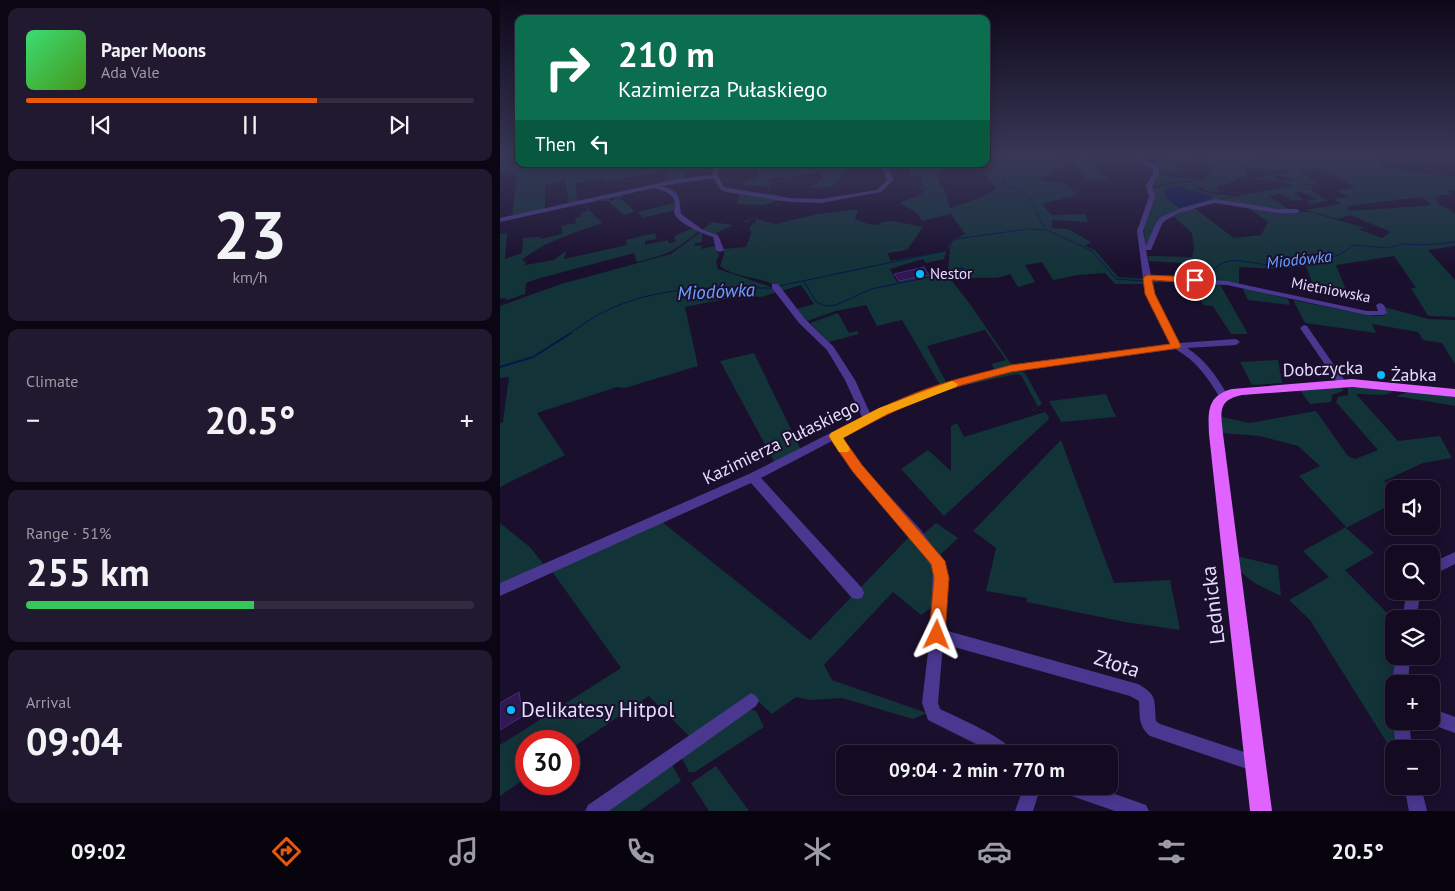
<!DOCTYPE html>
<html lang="en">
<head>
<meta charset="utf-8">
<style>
  body { margin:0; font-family:"PT Sans",sans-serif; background:#21192f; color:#f1f3f6; height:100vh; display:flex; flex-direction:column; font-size:19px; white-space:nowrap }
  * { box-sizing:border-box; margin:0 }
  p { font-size:16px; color:#9d9ba5 }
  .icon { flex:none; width:28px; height:28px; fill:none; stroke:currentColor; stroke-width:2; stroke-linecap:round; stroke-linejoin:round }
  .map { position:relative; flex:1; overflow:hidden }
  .drawer { display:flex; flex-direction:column; gap:8px; padding:8px; background:#0b0613; width:500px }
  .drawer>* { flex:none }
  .hud { position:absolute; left:15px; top:15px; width:475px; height:152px; border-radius:10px; box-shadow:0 2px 12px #0003,0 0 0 1px #332b40; background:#0b6e4f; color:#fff; overflow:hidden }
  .controls { position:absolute; left:885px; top:480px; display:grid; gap:10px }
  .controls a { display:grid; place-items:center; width:55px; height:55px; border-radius:10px; background:#140b22; box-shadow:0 2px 12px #0003,0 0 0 1px #332b40; font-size:25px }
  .speed { position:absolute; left:15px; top:730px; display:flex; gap:10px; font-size:25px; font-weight:700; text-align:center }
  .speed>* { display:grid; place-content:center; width:65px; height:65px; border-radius:50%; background:#140b22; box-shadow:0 2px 12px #0003,0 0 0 1px #332b40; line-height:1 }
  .speed .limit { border:8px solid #d22; background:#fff; color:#111 }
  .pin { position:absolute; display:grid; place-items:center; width:42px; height:42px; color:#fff; margin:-21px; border:2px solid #fff; border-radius:50%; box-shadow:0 1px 5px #0007 }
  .me { position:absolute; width:55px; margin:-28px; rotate:2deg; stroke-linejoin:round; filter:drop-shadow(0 0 4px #0008) }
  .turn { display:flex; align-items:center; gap:18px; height:105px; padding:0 20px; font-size:22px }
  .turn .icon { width:65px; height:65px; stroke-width:2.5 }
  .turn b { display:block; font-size:35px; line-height:42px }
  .then { display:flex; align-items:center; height:48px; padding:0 20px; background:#0003; gap:10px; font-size:19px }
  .big { font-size:38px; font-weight:700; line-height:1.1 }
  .drawer .tile { flex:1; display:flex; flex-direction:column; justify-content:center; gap:8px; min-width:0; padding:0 18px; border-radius:10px; background:#21192f }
  .drawer .dial { align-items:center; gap:0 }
  .dial b { font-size:65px; line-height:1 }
  .song { display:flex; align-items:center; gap:15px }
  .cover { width:60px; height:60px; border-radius:8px; background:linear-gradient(135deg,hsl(140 70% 55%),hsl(100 70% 35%)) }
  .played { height:5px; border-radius:2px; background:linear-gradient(90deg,#ea580c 65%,#332b40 65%) }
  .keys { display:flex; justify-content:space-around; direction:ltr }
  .heat { display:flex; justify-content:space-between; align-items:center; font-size:28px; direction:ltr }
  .charge { height:8px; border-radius:4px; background:linear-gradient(90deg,#34c759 51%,#332b40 0) }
  .trip { position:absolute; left:336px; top:745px; width:282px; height:50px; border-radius:10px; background:#140b22; box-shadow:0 2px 12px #0003,0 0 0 1px #332b40; font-weight:700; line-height:50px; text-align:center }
  .tabs { display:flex; height:80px; justify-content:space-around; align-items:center; background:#08040e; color:#9d9ba5 }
  .tabs .icon { width:35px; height:35px }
  .tabs .current { color:#ea580c }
  .tabs b { font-size:22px; color:#f1f3f6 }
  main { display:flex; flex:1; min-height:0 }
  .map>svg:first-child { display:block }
  .green { fill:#123338; fill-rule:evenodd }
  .water { fill:#07154f }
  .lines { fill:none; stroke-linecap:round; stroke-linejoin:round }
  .stream-far1 { stroke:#07154f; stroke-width:1 }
  .stream { stroke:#07154f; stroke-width:2 }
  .building { fill:#2e1a50; stroke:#492a7d }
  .minor { fill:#4a378f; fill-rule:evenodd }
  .major { fill:#e063ff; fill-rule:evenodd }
  .route { fill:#ea580c; stroke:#983908 }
  .slow { fill:#f59e0b }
  .poi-dot { fill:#08bbff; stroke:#1a0f2d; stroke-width:2 }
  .labels { text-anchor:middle; stroke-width:4; stroke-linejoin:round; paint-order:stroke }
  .far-poi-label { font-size:15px; fill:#e6dcff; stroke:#1a0f2d; text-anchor:start }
  .far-street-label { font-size:15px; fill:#e6dcff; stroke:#1a0f2d }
  .far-water-label { font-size:16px; font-style:italic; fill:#6aa0ff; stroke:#1a0f2d }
  .street-label { font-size:18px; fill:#e6dcff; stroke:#1a0f2d }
  .poi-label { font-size:18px; fill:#e6dcff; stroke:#1a0f2d; text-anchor:start }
  .water-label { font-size:19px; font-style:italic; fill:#6aa0ff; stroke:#1a0f2d }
  .near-street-label { font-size:21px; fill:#e6dcff; stroke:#1a0f2d }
  .near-poi-label { font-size:21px; fill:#e6dcff; stroke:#1a0f2d; text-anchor:start }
</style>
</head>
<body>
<main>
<section class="drawer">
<div class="tile">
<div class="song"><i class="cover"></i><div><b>Paper Moons</b><p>Ada Vale</p></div></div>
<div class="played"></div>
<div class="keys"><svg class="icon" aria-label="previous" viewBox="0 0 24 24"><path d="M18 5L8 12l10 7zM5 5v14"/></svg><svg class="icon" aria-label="pause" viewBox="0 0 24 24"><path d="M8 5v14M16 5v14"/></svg><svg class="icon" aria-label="next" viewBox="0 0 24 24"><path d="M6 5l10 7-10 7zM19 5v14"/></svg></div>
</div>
<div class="tile dial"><b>23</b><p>km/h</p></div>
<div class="tile"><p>Climate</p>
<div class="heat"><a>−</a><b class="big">20.5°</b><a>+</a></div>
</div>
<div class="tile"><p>Range · 51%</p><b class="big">255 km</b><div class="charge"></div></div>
<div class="tile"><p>Arrival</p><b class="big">09:04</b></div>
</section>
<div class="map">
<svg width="955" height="811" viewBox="0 0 955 811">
  <rect width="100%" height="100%" fill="#1a0f2d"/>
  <g class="green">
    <path d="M0,157H19V164H182L181,168L204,167L202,171L186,172L182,180L163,183L167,171L103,182L101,178L76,183L77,202L69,204L65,180L45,184V209L12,216L17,176H14V172L0,175Z"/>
    <path d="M486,157H557L561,160L575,157L560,160L568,164L582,160L575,157H616L588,158L608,179L588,181L574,164L551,171L552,173L539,178L547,182L566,183L577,195L541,204L552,215L585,214L588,222L553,220L551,228L568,229L591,242L585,246L595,250L618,277L644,279L645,284H615L605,273L578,275L553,280L542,262L525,265L535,282L518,287L510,274C495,280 491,277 477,278C470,278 463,280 456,281L448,270L450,251L448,246L453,240L465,234L451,214L422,221L417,213L400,203C408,197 421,199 425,189L416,188L423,186L421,174L408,177L410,174L408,166L414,164H442L440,171L442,173L436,174L441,186H443L450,208L482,197L496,189L483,172L490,171L487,169L490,164H482H486Z"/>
    <path d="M674,157H699L701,158L674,163L680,173L658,170L657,167L652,164Z"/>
    <path d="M701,157H751L756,161L745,166L746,177H735V181L716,187L719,193L705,190L703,187L695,188L711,194L732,196L695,205L660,220L647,247H645L644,224L654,200L653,188L676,183L703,181L711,171L710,167L703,164L711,163ZM677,186L710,196L712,198L680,208L667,199L664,192Z"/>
    <path d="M794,157H877L882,168L955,177V191L947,190L952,196L943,195L934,198L940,205L955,213V246L928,250L955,280V317L928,316L911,288H916L894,256L836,265L848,295L815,291L806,266L777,269L739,267V285L700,279L708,268L688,267L682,263L649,261L648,256L692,257L694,248L692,233L673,216L693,207L734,238L761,235L768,222L747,207L777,213L810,212L865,228L858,229L882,238L891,232L850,215L838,219L805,210L841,204L834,199L848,197L835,190L856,188L819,168L799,171L816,183L796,185L778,182L793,180L783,175L773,176L779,181L752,179L791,172C781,167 777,170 767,170C758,169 755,167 747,169L748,164L753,162ZM923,197L931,205C919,206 852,212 847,210V206Z"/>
    <path d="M218,164H352L332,187L309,188L322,180V172L293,176L282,186L288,179L284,177L269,178L268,183H271L269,186L270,191L281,197L273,195L266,185L245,186V180L258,178V170L216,173Z"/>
    <path d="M657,175L702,180L673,182L652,187L651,183Z"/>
    <path d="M796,185H813L815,186H811L812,191L827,201L811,204L806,201L817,199L801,192L794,193L804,200L793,201L780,194L769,196L791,211L718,200Z"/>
    <path d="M241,194L281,200L263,205L236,204Z"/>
    <path d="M120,195L124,197L110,198V201L120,198L135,212L124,215L108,201H99Z"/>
    <path d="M173,198L176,202L174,210L143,218L138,212L175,203Z"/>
    <path d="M93,201L95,202L84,204L102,223C75,233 44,241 22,260L26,262L25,265L54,260L66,251L64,259L127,245L126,240L155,233L157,239L145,241V245L168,240L169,243L176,242L174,236L193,228L199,231C173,252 169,254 137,262L134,253L37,279L26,283L25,294L7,300L4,298L0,299V234L7,233L5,259L22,253L23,238L40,237L41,239L62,234V226L76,223L75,218L81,216L80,213L88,211L83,203Z"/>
    <path d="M352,210H358L355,219L368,224L380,225L381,222L392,221L423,227L407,250L388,253L390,261L446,251L444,259L426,263L423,259L390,269L397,282L445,272L470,304L513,367L495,370L491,364L506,360L485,330L427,346L447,384L440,385L402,320L377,326L366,305L336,311L307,321L296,309L314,304L301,285L281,291C267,275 237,280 220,266L224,255L223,249L246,247L252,231H233H249L252,223L244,222L231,228L258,215L247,222L253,223L254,226L256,219L275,224L318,214Z"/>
    <path d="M212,222L233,225L215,234L202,230Z"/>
    <path d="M201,232L212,236L202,233V242L195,243V246L202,245L201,249L216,246L219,256L216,261L218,269L271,287L277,292L261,297L240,296L185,307L198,366L125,388L117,387L37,413L65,455L0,487V423L3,422L9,377L0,378V306L61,284L171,254Z"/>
    <path d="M649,278L719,283L748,334H731L713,306L703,305L693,284L661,281L652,284Z"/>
    <path d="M742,287L788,299L790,305L748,300Z"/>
    <path d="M793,300L868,315L881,316L886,314L884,307L929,319L955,320V364L942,343L923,340L918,332L872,324L876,333L805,323Z"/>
    <path d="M338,313L349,333L357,331L359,334L329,342L310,323Z"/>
    <path d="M254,353L301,450L275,463L220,361Z"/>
    <path d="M778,360L782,383L752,385L740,362Z"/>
    <path d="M520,370L525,373L542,404L532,411L531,410L538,407L521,375L516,374L440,391Z"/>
    <path d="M841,386L843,391L832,395L831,402L810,404L799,389Z"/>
    <path d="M848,387L891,390L893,392L884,395L856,394L898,441L940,436L952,458L923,463L884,481L894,490V503L846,528L874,553L845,570L894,620V656H898C893,688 893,717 897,749H894V754L810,620L789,600L829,577L803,551L846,527L799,476L820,466L798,446L759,436L721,433L722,417L749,423L816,411L848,456L855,459L878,450L836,402L838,397L848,395Z"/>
    <path d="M908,392L955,397V406L896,396Z"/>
    <path d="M606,394L616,417L561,422L549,401Z"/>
    <path d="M545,412L549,417L548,420L444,516L401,469L428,450L451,471V426L457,423L464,437Z"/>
    <path d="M561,440L614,583L670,580L680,630L625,622L527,602V598L486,591L496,548L473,531Z"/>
    <path d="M161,521L310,640L410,536L435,563V605L421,615L393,592L324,665L332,680L427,713L413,719L342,698L311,700L296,697L272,714L253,697L191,738L149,696L69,750V741H26V778L0,796V745L121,668L51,570Z"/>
    <path d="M0,523L30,547L45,566L0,586Z"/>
    <path d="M436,523L458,538L440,555L422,535Z"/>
    <path d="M737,556L778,566L781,596L756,584L738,570Z"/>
    <path d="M247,709L256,711L264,727L195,772H189L181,756Z"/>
    <path d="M171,763L181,781L139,811H103Z"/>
    <path d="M216,766L249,811H209L191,783Z"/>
  </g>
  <path class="water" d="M677,186L710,196L712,199L680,208C672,203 664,199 665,188Z"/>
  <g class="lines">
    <g class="stream-far1">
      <path d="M494,157L505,171V185L529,196L545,229"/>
      <path d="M0,161L19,159"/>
      <path d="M450,249L451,243L456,239L528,229L547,230L592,251L616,279L645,281"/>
      <path d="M449,272L463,268"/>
      <path d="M442,274L445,273"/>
      <path d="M706,279C711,273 715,266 723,263C735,257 755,264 768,265C776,265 783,261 791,260C814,255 834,265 852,245L888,248L902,244L925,245L955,242"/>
      <path d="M304,281L316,302L325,306L336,305L371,289L439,275"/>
      <path d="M279,286L445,251"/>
      <path d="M69,334C135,284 194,288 272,288"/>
    </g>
    <path class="stream" d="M0,367L33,357L71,333"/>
  </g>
  <g class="building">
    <path d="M424,267L429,275L399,281L394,274Z"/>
    <path d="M19,692L23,716L0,730V703Z"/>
  </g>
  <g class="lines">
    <g class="minor">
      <path d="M632,157H637L659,168V174L652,185L655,197L643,231L646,246L656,223L661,217L682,208L715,199L778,209H797L800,211L797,213H778L715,203L703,206L679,213L666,220L662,224L651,250H646L651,276L727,281L867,311H878L876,305L880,303L884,305L887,313L883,315H867L727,285L651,281L654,294L679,343L736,339L740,342L736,345L687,348C706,360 717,377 728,396L726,398H720C708,378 696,360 675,349L511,372L433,394L387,414L341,437L361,465L421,530L445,564L446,568L444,630L638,684C658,695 654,700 656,721L660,724L762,758L764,764L762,770L756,772L650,736C638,726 640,716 639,701L630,696L443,644L438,703L440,709C456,717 509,739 515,754H492L478,745L428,720L422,703L430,635L433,569L413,538L353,471L332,441L261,478L362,588L364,593L362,598L357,599L352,598L251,483L0,596V583L249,474L362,417L345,380L327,350L299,323L272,288V284H278L305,319L333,346L355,380L370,413L427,390L511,366L671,344L646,294L643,278L637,231L649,197L646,185L653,174V169Z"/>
      <path d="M947,157H955V160L948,158Z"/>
      <path d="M214,164H220L217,174L224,187L228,188L290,198L321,199L377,190L387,180L381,164H387L393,180L381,192L321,203L290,202L226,192L220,189L213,178L161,186C181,192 179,196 181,214L203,230L218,235L224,250L220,252L216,250L213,237C204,234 180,224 175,215C173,212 175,207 175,203C174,193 162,190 154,188L0,222V218L178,179L212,175Z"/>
      <path d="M804,325L807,326L845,381L847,383L845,385H839L800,328Z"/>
      <path d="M955,552V564L931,576V563Z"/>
      <path d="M907,591H921L916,619H902Z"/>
      <path d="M896,656H910L908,684H894V687L892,684Z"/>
      <path d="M251,693L256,696L259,701L256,706L109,811H85L88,805Z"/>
      <path d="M931,708L955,717V733L925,722L931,721Z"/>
      <path d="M894,719V721H909L912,749H896L893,721Z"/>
      <path d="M524,786H541L533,811H515Z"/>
      <path d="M558,786H592L646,805L649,811H615L560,792Z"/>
      <path d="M904,786H921L927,811H909Z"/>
    </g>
    <path class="major" d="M852,379L955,389V397L852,387L742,395C717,400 721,413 723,434L772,811H750L709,434C708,411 707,396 732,389Z"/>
  </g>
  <linearGradient id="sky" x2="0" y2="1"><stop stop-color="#0e0819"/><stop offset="0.58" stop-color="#383757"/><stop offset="1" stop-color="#383757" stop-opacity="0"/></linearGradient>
  <rect width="955" height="270" fill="url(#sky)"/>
  <path class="route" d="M647,275L695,277L700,280L695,283L652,280L655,294L681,346L680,348L511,372C485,379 458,385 433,395C402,406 372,422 343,438L362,465L445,561L449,578L445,635L443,641L437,643L432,641L429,635L434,578L431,564L353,472L331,440L329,436L331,433C362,417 393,401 426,389C453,379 483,373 511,365L670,344L645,294L643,278Z"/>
  <path class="slow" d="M452,381L458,384L456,387L387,414L343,438L350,449L348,452H339L329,436L331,433L379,408Z"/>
  <g class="poi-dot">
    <circle cx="420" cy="274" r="5"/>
    <circle cx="881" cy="375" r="5"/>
    <circle cx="11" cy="710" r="5"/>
  </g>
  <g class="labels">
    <g class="far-poi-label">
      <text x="430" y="279">Nestor</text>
    </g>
    <g class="far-street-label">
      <text transform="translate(831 290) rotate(11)" y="5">Mietniowska</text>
    </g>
    <g class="far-water-label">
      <text transform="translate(799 259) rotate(-6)" y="6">Miodówka</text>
    </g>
    <g class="street-label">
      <text transform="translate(823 369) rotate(-2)" y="6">Dobczycka</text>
      <text transform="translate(281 442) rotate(-26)" y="6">Kazimierza Pułaskiego</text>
    </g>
    <g class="poi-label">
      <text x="891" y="381">Żabka</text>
    </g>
    <g class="water-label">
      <text transform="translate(216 291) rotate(-3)" y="7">Miodówka</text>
    </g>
    <g class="near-street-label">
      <text transform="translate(713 605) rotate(-97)" y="7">Lednicka</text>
      <text transform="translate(617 664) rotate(18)" y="7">Złota</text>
    </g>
    <g class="near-poi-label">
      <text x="21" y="717">Delikatesy Hitpol</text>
    </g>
  </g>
</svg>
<div class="controls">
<a><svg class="icon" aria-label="sound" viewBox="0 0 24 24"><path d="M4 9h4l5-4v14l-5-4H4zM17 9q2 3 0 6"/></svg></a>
<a><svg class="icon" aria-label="search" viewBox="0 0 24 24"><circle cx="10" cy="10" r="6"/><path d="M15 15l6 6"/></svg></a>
<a><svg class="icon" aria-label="layers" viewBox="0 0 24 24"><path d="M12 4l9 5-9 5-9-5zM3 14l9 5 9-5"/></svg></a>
<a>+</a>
<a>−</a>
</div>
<div class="speed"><div class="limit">30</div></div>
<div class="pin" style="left:695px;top:280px;background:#d93025"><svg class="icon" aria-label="arrive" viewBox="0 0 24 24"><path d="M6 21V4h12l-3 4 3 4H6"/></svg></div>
<svg class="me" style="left:437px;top:635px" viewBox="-20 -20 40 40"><path d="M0-17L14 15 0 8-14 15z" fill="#ea580c" stroke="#fff" stroke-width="4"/></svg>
<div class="trip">09:04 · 2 min · 770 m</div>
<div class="hud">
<div class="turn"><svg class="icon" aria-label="right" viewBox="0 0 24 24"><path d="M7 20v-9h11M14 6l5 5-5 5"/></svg><div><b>210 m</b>Kazimierza Pułaskiego</div></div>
<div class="then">Then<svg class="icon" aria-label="left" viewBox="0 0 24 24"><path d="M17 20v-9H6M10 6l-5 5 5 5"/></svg></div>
</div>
</div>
</main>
<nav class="tabs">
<b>09:02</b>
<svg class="icon current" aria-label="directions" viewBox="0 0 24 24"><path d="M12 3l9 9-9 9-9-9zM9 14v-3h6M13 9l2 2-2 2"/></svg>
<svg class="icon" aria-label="music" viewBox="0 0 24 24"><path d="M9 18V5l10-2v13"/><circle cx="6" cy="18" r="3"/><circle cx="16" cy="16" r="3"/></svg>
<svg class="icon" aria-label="phone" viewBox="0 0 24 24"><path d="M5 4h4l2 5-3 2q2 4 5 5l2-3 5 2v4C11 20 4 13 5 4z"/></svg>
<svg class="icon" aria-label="climate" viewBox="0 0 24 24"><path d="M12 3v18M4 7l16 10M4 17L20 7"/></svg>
<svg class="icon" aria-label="car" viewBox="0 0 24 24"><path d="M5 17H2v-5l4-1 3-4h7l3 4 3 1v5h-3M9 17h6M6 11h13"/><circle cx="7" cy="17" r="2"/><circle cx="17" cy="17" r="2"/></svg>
<svg class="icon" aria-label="filters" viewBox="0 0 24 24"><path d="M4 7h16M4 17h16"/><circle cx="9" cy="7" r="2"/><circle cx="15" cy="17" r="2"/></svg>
<b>20.5°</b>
</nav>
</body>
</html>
